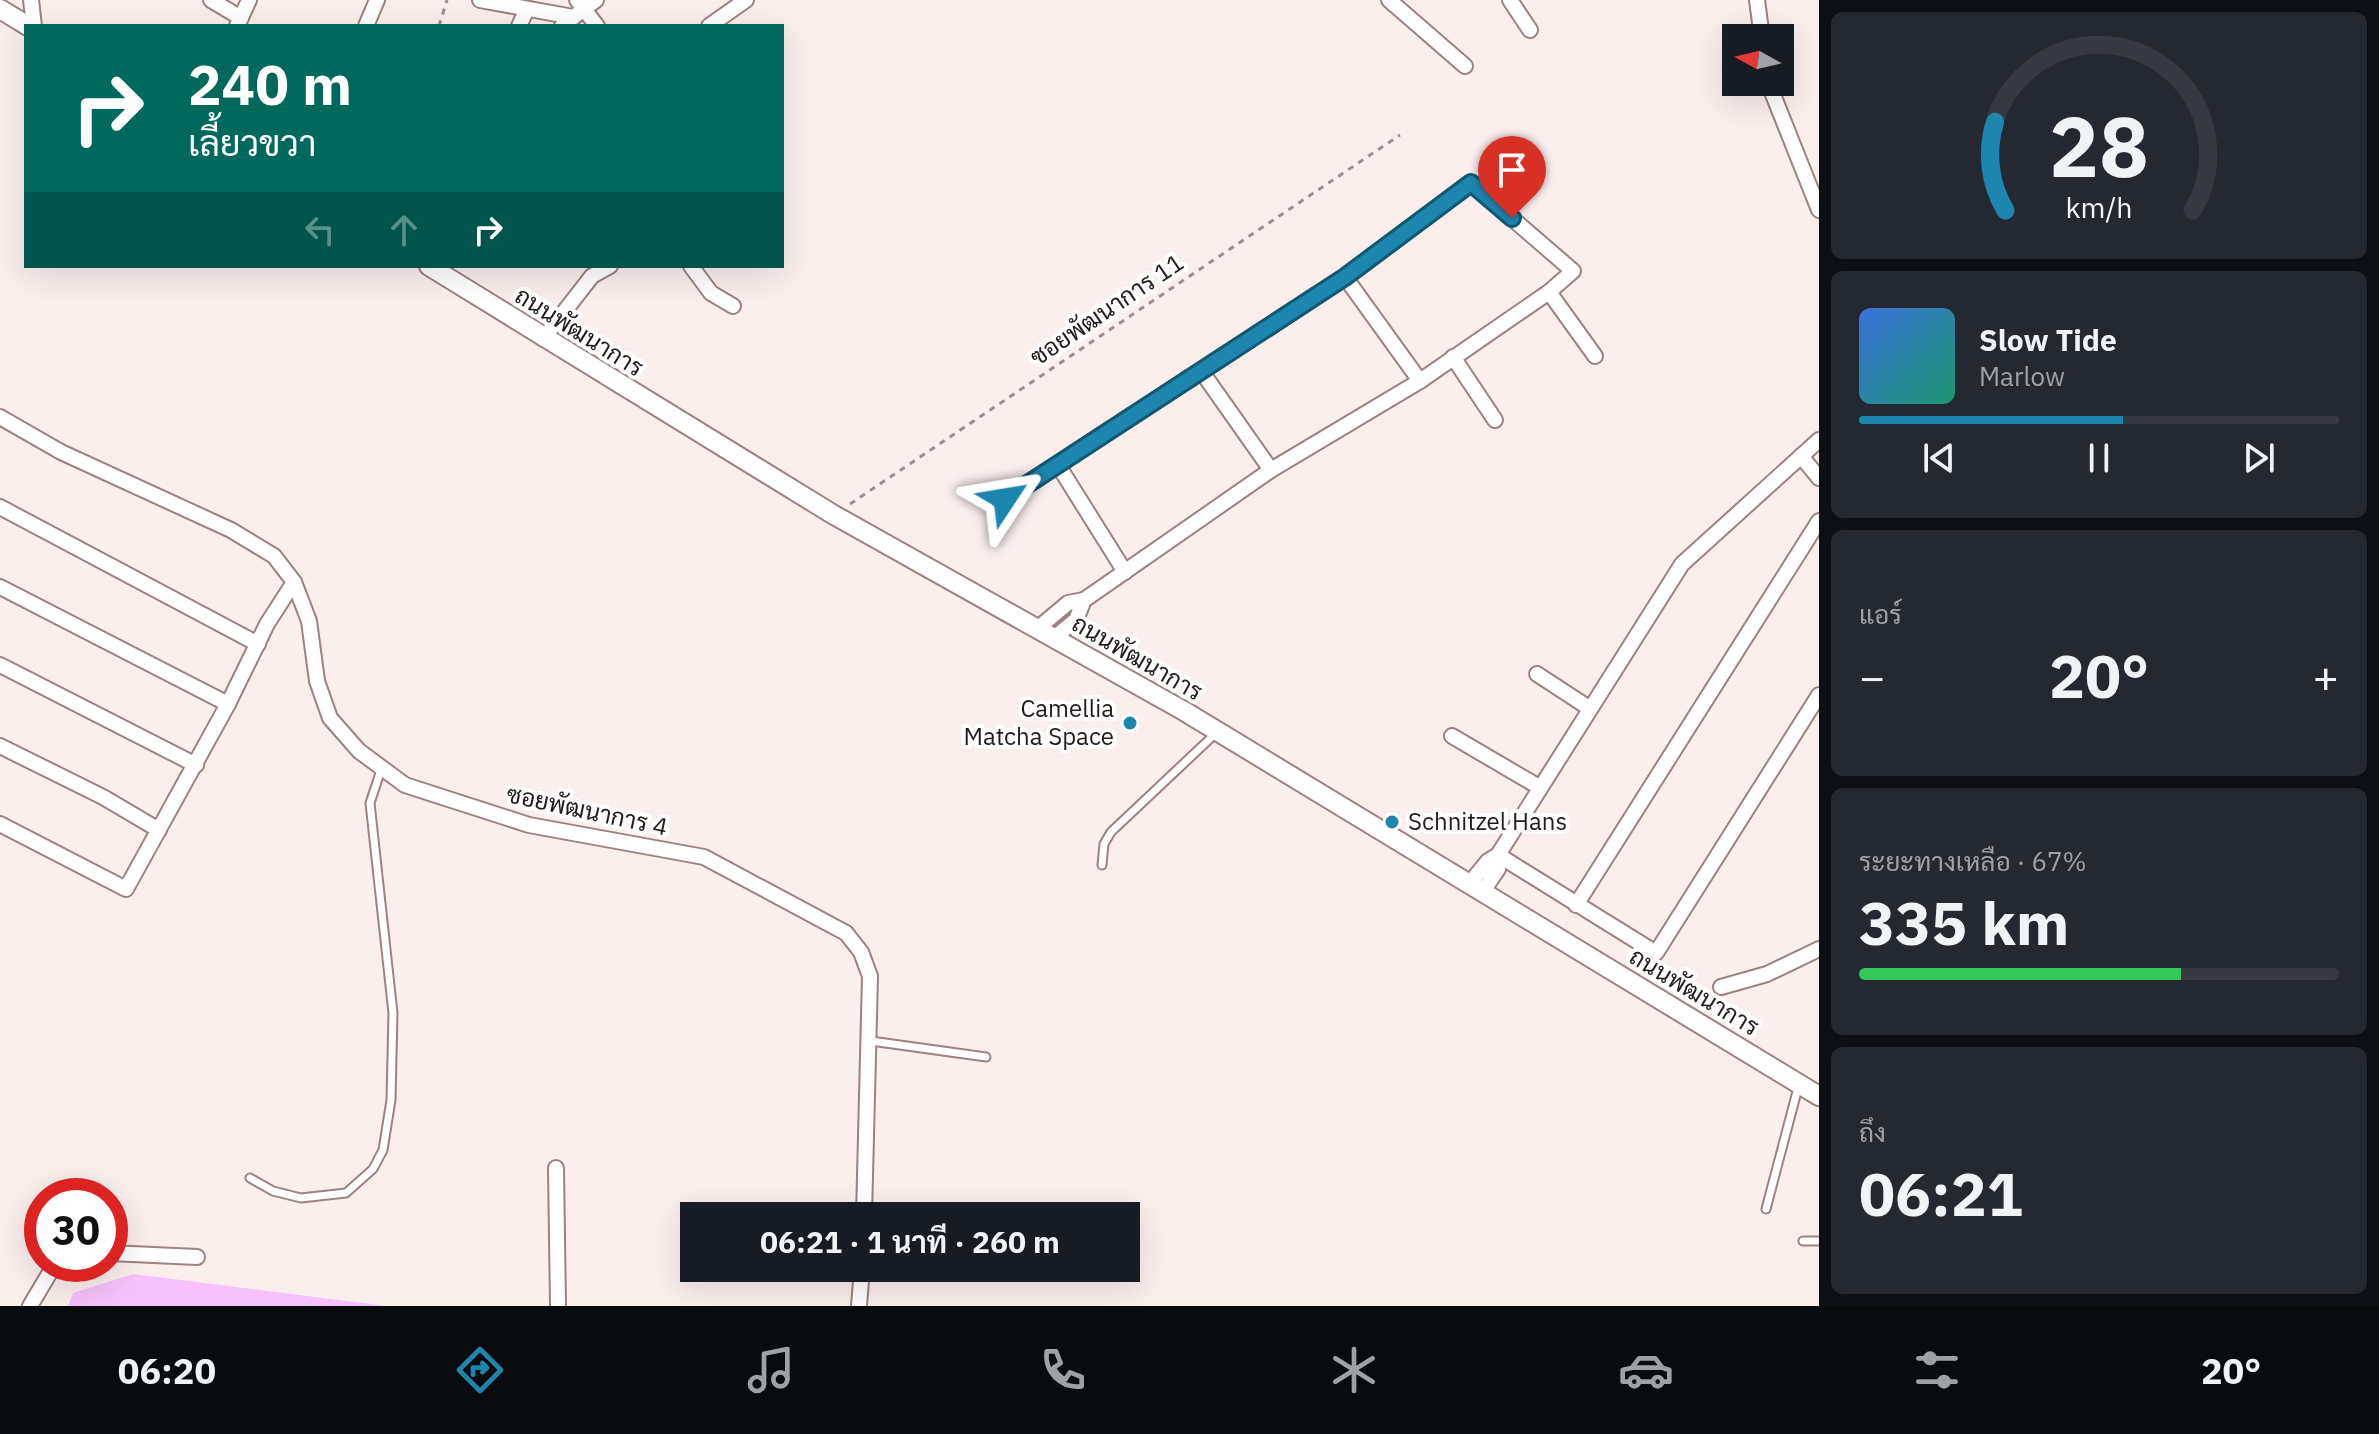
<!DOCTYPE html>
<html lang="th">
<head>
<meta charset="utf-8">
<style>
  body { margin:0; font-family:"IBM Plex Sans",Sarabun,sans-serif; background:#242831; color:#f1f3f6; height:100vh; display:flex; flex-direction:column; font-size:30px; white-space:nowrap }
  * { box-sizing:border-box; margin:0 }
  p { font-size:26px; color:#9ea1a6 }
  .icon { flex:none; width:44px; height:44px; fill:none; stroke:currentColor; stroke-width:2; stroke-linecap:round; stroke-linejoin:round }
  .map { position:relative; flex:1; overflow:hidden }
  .drawer { display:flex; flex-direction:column; gap:12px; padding:12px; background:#0d0f14; width:560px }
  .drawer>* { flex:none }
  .banner { position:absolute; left:24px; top:24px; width:760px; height:244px; border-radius:0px; box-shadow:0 8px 32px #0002; background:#00695c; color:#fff; overflow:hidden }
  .needle { width:52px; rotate:278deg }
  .controls { position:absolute; left:1722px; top:24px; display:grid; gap:16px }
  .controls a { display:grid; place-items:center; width:72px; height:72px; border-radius:0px; background:#171b24; box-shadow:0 8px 32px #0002; font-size:40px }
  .speed { position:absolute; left:24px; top:1178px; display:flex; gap:16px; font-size:40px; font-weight:700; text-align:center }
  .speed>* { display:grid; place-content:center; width:104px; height:104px; border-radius:50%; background:#171b24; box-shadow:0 8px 32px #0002; line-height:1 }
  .speed .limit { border:12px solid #d22; background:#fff; color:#111 }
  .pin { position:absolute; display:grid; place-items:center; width:68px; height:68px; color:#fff; margin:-82px -34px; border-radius:50% 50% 50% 0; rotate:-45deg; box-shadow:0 0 8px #0007 }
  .pin .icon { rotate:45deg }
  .me { position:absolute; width:88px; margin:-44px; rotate:57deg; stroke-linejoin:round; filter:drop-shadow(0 0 6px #0008) }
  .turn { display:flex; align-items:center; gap:28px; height:168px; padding:0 32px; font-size:36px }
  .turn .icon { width:104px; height:104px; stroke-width:2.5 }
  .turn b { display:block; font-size:56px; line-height:68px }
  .lanes { display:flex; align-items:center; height:76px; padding:0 32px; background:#0003; justify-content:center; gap:40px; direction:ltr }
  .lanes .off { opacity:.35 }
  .big { font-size:60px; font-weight:700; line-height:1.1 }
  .drawer .tile { flex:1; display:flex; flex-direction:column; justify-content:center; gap:12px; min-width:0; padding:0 28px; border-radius:12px; background:#242831 }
  .drawer .dial { align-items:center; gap:0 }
  .dial svg { height:208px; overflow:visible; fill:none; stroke:#363941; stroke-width:7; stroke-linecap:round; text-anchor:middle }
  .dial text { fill:#f1f3f6; stroke:none }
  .song { display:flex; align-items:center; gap:24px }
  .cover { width:96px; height:96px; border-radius:12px; background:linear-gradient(135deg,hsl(220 70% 55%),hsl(160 70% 35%)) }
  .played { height:8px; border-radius:4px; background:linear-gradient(90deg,#1d86ae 55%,#363941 55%) }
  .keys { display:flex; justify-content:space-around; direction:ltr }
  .heat { display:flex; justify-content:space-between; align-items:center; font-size:44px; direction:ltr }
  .charge { height:12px; border-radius:6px; background:linear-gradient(90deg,#34c759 67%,#363941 0) }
  .trip { position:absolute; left:680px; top:1202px; width:460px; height:80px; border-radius:0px; background:#171b24; box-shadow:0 8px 32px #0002; font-weight:700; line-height:80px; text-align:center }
  .tab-bar { display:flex; height:128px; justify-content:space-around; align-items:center; background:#090b0e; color:#9ea1a6 }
  .tab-bar .icon { width:56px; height:56px }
  .tab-bar .current { color:#1d86ae }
  .tab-bar b { font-size:36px; color:#f1f3f6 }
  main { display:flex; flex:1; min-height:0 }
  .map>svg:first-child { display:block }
  .water { fill:#f6c1fd }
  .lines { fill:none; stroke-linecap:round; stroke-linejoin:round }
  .service-casing { stroke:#9c8280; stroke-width:11 }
  .minor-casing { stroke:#9c8280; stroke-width:18 }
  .tertiary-casing { stroke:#9c8280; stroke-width:22 }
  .path { stroke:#9a8f8e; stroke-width:3; stroke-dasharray:6 6; stroke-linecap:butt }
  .service { stroke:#fff; stroke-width:7 }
  .minor { stroke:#fff; stroke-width:14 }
  .tertiary { stroke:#fff; stroke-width:18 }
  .route-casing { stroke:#135771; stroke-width:20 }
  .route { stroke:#1d86ae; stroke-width:14 }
  .poi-dot { fill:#1d86ae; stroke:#fff; stroke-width:3 }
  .labels { text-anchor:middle; stroke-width:8; stroke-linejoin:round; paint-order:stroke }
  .street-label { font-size:24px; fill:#251b1a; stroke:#fff }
  .poi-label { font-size:24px; fill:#251b1a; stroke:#fff; text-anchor:end }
</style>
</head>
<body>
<main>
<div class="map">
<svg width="1819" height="1306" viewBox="0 0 1819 1306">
  <rect width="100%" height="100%" fill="#fbefee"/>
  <path class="water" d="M133,1274L386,1306H68L73,1293Z"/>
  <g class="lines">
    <defs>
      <g id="service">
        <path d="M1102,865L1104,844L1111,832L1215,734"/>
        <path d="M871,1041L986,1057"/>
        <path d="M250,1178L273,1191L301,1198L346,1193L373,1169L383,1150L391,1100L393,1013L370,803L382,767"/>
        <path d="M1766,1209L1799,1084"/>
        <path d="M1803,1241H1819"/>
      </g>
      <g id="minor">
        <path d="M31,0L34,26"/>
        <path d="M211,0L241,18"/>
        <path d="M480,0L573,17"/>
        <path d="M577,0L597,26"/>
        <path d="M1389,0L1465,66"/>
        <path d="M1510,0L1530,30"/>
        <path d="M1757,0L1762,38"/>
        <path d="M237,26L249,0"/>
        <path d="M366,26L377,0"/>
        <path d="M519,26L527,9"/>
        <path d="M562,26L596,0"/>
        <path d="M709,26L746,0"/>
        <path d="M1768,82L1819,210"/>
        <path d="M691,266L711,293L733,306"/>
        <path d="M1345,277L1420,381"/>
        <path d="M1549,292L1595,356"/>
        <path d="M543,339L592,276L610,266"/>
        <path d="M1453,357L1495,420"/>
        <path d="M1202,372L1271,470"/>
        <path d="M0,417L61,452L231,530L274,556L294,582L309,621L317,681L330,718L359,751L405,785L529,825L704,857L846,933L861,952L870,976L864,1216"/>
        <path d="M1819,440L1682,564L1498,855L1656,953L1819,695"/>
        <path d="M1801,456L1819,478"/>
        <path d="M1058,465L1125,572"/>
        <path d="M1005,499L1345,277L1471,183L1573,271L1549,292L1420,381L1271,470L1084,600"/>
        <path d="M0,507L258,644"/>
        <path d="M0,587L228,704L267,624L294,582"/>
        <path d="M1037,629L1068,603L1084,600L1076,620L1054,638"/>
        <path d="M0,665L196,765"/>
        <path d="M1537,674L1589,708"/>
        <path d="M1452,736L1539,787"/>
        <path d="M0,746L103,797L159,830"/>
        <path d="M0,824L126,889L228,704"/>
        <path d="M1470,883L1488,861L1498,855V869L1483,891"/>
        <path d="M1576,905L1819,521"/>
        <path d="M1721,987L1767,974L1819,949"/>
        <path d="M556,1168L558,1306"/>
        <path d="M110,1253L197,1257"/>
        <path d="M30,1306L55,1264"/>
        <path d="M859,1306L862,1268"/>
      </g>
      <g id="tertiary">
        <path d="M0,9L28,26"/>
        <path d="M429,266L834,515L1184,711L1819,1096"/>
      </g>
    </defs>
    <use href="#service" class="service-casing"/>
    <use href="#minor" class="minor-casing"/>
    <use href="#tertiary" class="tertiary-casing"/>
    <g class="path">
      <path d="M439,26L447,0"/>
      <path d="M850,504L1400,135"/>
    </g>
    <use href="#service" class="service"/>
    <use href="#minor" class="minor"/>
    <use href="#tertiary" class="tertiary"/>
  </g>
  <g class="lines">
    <defs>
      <path id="route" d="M1005,499L1345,277L1471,183L1512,218"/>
    </defs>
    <use href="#route" class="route-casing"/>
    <use href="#route" class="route"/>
  </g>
  <g class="poi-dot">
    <circle cx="1130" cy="723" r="8"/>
    <circle cx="1392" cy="822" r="8"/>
  </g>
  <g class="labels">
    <g class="street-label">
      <text transform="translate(1107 310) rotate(-34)" y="8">ซอยพัฒนาการ 11</text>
      <text transform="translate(579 332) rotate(32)" y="8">ถนนพัฒนาการ</text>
      <text transform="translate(1137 658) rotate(30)" y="8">ถนนพัฒนาการ</text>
      <text transform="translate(587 811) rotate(12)" y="8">ซอยพัฒนาการ 4</text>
      <text transform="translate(1694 992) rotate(31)" y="8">ถนนพัฒนาการ</text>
    </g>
    <g class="poi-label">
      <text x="1114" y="717">Camellia<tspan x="1114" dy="28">Matcha Space</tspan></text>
      <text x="1408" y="830" text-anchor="start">Schnitzel Hans</text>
    </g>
  </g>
</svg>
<div class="controls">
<a><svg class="needle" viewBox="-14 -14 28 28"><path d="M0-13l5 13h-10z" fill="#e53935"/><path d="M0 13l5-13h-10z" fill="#9ea1a6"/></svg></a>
</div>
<div class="speed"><div class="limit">30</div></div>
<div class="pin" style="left:1512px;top:218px;background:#d93025"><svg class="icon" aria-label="arrive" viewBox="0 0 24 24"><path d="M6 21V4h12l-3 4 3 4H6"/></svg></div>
<svg class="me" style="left:1005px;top:499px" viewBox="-20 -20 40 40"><path d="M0-17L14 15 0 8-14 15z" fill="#1d86ae" stroke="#fff" stroke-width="4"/></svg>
<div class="trip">06:21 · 1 นาที · 260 m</div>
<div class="banner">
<div class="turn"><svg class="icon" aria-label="right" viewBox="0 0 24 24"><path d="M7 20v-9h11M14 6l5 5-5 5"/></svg><div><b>240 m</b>เลี้ยวขวา</div></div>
<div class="lanes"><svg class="icon off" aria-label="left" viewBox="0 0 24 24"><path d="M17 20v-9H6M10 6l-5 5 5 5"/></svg><svg class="icon off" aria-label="ahead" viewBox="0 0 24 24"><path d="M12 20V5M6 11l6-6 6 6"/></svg><svg class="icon" aria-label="right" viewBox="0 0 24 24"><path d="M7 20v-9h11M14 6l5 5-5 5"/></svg></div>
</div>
</div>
<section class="drawer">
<div class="tile dial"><svg viewBox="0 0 100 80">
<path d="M14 69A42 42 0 1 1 86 69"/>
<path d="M14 69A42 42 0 0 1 10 35" stroke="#1d86ae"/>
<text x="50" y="56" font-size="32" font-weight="700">28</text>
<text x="50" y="72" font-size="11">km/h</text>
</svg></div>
<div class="tile">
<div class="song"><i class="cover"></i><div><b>Slow Tide</b><p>Marlow</p></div></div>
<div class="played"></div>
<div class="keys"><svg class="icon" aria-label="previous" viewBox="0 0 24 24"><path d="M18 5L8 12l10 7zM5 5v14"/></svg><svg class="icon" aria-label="pause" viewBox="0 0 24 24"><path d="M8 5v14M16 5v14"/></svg><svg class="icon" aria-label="next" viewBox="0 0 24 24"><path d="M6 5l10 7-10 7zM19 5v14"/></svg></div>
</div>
<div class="tile"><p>แอร์</p>
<div class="heat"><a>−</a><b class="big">20°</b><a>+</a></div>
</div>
<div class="tile"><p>ระยะทางเหลือ · 67%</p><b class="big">335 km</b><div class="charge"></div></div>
<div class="tile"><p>ถึง</p><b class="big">06:21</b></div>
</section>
</main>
<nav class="tab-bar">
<b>06:20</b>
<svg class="icon current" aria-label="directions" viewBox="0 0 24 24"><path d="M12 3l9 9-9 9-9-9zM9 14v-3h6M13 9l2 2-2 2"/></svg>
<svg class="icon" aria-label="music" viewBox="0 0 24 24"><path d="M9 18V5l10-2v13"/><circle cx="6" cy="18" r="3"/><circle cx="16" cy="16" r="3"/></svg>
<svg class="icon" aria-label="phone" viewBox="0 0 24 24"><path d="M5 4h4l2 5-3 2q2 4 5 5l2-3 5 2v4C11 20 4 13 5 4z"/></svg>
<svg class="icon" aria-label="climate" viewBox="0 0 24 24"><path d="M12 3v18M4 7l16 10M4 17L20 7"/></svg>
<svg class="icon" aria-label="car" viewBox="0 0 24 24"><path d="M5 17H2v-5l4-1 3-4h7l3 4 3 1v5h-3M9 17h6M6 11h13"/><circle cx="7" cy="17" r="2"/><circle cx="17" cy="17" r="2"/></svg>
<svg class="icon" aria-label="filters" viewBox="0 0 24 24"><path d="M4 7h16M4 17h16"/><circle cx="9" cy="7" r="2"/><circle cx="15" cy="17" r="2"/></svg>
<b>20°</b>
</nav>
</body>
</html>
